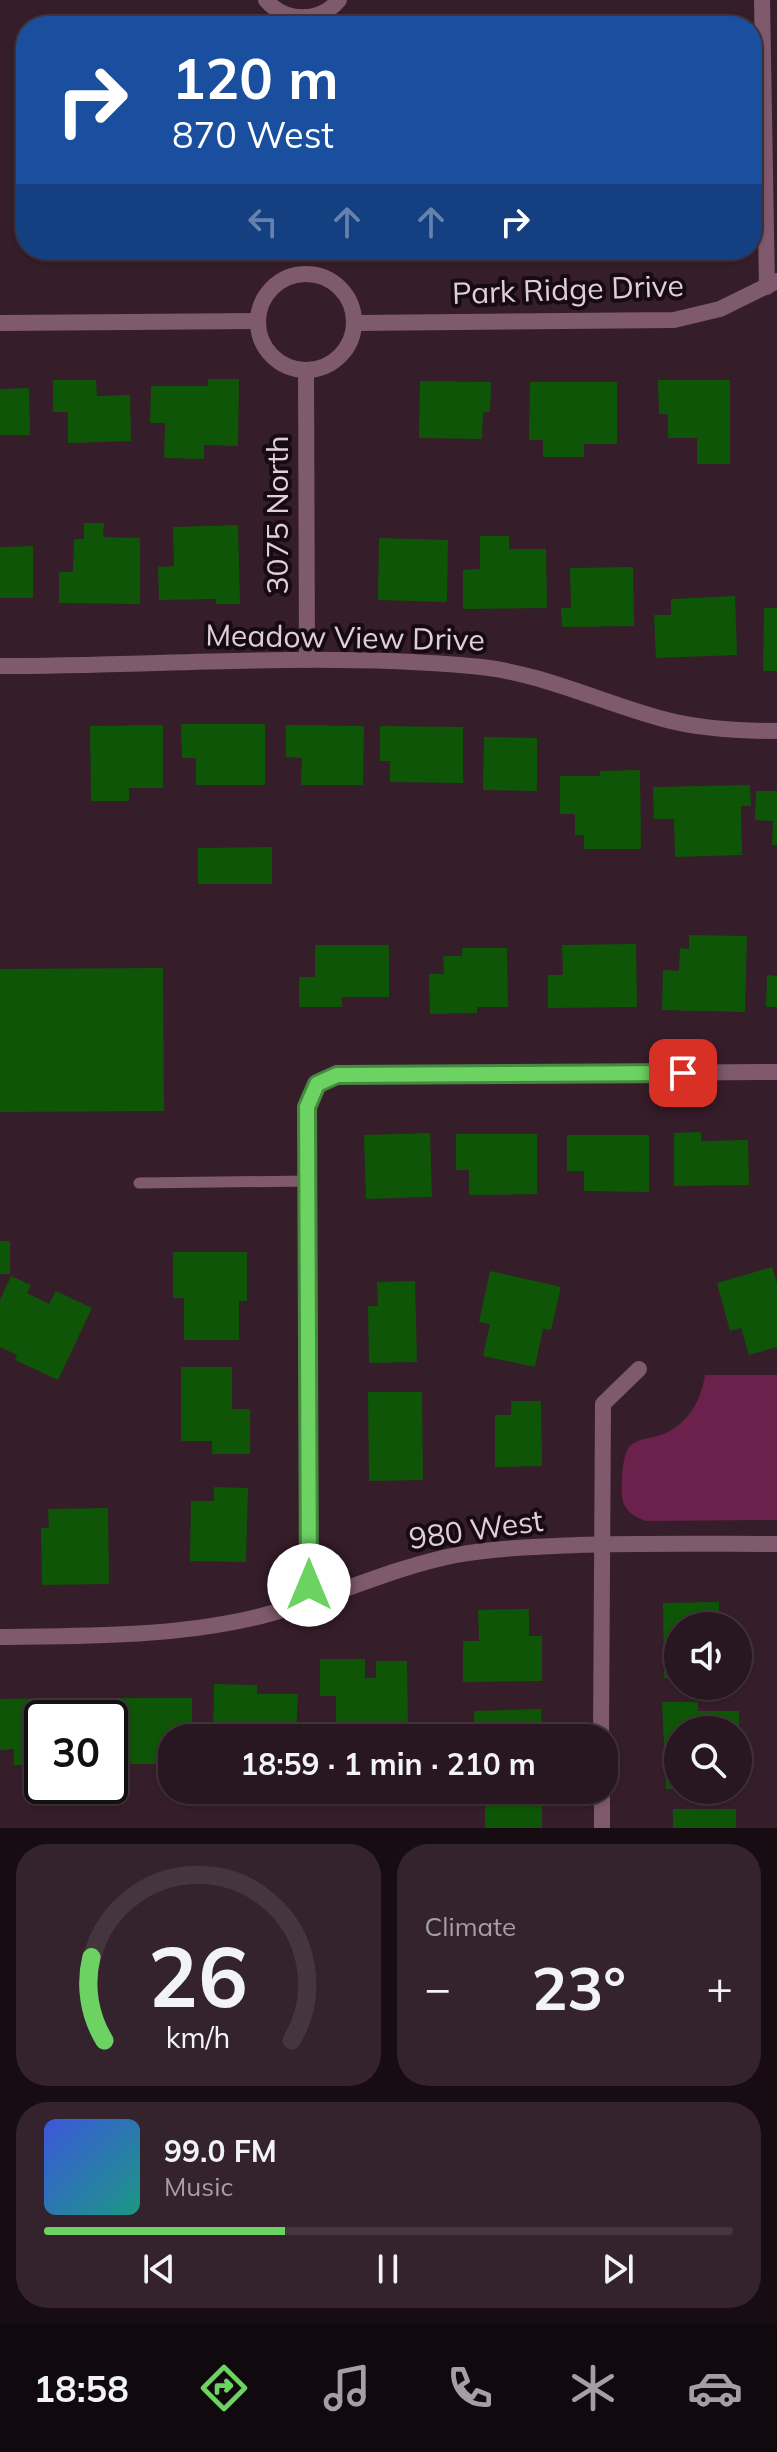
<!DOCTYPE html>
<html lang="en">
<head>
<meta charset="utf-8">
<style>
  body { margin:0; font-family:Mulish,sans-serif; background:#34232d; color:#f1f3f6; height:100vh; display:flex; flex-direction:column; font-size:30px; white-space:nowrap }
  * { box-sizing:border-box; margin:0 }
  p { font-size:26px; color:#a59fa5 }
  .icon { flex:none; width:44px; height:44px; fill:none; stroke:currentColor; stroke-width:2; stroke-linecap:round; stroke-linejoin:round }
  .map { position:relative; height:1828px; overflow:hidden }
  .side { display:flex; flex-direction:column; gap:16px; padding:16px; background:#160c12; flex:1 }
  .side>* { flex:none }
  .banner { position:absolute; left:16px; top:16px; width:746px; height:244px; border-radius:32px; box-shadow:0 2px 6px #0004,0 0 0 2px #44353e; background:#1a4fa0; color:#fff; overflow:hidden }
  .fabs { position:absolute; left:664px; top:1612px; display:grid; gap:16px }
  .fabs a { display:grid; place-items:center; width:88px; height:88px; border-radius:50%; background:#281620; box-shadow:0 2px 6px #0004,0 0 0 2px #44353e; font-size:40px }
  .speed { position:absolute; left:24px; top:1700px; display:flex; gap:16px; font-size:40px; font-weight:700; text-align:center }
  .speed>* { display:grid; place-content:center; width:104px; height:104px; border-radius:50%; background:#281620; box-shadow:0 2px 6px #0004,0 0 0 2px #44353e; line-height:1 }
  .speed .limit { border:4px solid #111; border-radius:12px; background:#fff; color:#111 }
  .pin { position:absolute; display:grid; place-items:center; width:68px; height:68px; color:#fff; margin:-34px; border-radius:16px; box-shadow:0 4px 12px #0006 }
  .me { position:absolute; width:88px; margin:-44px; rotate:0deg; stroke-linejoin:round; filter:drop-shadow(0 0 6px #0008) }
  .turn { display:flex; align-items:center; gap:28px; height:168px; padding:0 24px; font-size:36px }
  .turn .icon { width:104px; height:104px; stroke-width:2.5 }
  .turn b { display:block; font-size:56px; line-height:68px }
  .lanes { display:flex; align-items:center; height:76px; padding:0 24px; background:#0003; justify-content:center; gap:40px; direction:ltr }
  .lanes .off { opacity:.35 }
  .big { font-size:60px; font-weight:700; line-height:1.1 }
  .side .tile { flex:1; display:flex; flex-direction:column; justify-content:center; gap:12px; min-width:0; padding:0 28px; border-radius:32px; background:#34232d }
  .side .dial { align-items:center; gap:0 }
  .dial svg { height:208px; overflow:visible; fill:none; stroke:#44353e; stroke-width:7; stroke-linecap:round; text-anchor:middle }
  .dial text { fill:#f1f3f6; stroke:none }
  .song { display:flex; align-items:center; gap:24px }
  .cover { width:96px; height:96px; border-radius:12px; background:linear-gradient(135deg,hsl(230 70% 55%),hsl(170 70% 35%)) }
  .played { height:8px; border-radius:4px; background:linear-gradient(90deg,#6cd362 35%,#44353e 35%) }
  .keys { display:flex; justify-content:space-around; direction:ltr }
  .heat { display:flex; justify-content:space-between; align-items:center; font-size:44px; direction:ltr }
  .side .tiles { flex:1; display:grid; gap:16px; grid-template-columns:1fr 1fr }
  .tile:last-child { grid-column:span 2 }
  .trip { position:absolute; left:158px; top:1724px; width:460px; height:80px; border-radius:32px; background:#281620; box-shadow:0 2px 6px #0004,0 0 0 2px #44353e; font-weight:700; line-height:80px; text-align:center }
  .tab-bar { display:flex; height:128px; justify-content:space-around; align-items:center; background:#10090d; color:#a59fa5 }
  .tab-bar .icon { width:56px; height:56px }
  .tab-bar .active { color:#6cd362 }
  .tab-bar b { font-size:36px; color:#f1f3f6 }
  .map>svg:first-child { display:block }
  .green { fill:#6a224c }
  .building { fill:#0e5507 }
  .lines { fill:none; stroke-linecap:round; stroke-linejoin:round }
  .service { stroke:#7f596c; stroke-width:11 }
  .minor { stroke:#7f596c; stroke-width:16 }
  .route-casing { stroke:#468940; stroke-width:20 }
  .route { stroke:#6cd362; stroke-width:14 }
  .labels { text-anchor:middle; stroke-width:8; stroke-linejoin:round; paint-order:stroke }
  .street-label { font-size:30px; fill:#e0cfd7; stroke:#160b11 }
</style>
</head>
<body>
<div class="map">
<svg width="777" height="1828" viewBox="0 0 777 1828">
  <rect width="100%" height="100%" fill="#361d2a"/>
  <path class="green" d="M705,1375H777V1520L646,1521C636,1517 627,1513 623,1502C620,1491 622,1455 629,1447C639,1437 652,1439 664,1434C689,1422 701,1401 705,1375Z"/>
  <g class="building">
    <path d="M41,250H124L125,259L41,260Z"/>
    <path d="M470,250H514V260L470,261Z"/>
    <path d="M208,379H239L238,446L204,445V459L164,458L165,423H150L151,386H208Z"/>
    <path d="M53,380H96L97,396L130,395L131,441L68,443V412H53Z"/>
    <path d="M658,380H730V464H697V438H668V414H659Z"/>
    <path d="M420,381L491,382L490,412H483L482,439L419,438Z"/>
    <path d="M530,382H617V444H584V457H543V440H529Z"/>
    <path d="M29,388L30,435H0V389Z"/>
    <path d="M84,523H104L103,537L140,538V604L59,603V572H73L74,539H84Z"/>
    <path d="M238,525L240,604H216V599L159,600L158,567L174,566L173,527Z"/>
    <path d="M480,536H509V549H546L547,608L463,609V570L480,569Z"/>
    <path d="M379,538L448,540L447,602L378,600Z"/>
    <path d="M33,546V598H0V547Z"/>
    <path d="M633,567L634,626L562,627L561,608H571L570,568Z"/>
    <path d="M735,596L737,655L656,658L654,615H671V599Z"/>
    <path d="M764,608H777V671H763Z"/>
    <path d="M181,724H265V785H196V758H182Z"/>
    <path d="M163,725V788H129V801H91L90,726Z"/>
    <path d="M286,725L364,726L363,785H301L302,758L286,757Z"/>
    <path d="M380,726L463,727V783L390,782V761H380Z"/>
    <path d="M484,737L537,738V791L483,790Z"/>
    <path d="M640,770L641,849H584V835H575V814H560V776H600V771Z"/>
    <path d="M750,785L751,806H741L742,855L675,857L674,819H654L653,787Z"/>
    <path d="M756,791H777V845H772L773,821L755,820Z"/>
    <path d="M272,847V884H198V848Z"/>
    <path d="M689,935L747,936L745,1012L662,1010L663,970L679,971L680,948L689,949Z"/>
    <path d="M636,944L637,1007L548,1008V975H563L562,945Z"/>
    <path d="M315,945H389V997H342V1007H299V977H315Z"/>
    <path d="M462,948H507L508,1007H477V1013L430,1014L429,974H444L443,956H462Z"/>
    <path d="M163,968L164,1111L0,1112V969Z"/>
    <path d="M767,975L777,976V1007H766Z"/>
    <path d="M701,1132V1141L748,1140L749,1185L674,1186V1133Z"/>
    <path d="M430,1133L432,1197L366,1199L364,1135Z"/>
    <path d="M456,1134H537V1194L469,1195V1170H456Z"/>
    <path d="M567,1135H649V1192L584,1191V1171H567Z"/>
    <rect x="0" y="1241" width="10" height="33"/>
    <path d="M173,1252H247V1301H239V1340H184V1298H173Z"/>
    <path d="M772,1267L777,1283V1347L749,1355L741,1328L730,1331L717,1283Z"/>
    <path d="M490,1271L561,1287L551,1330L543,1329L535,1367L483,1356L490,1324L479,1322Z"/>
    <path d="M11,1276L31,1285L27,1293L49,1304L56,1291L92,1308L58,1380L15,1360L17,1355L0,1347V1300Z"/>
    <path d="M415,1281L417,1362L369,1363L368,1306H378L377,1282Z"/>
    <path d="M181,1367H232V1409H250V1454H212V1441H181Z"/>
    <path d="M368,1392H422L423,1480L369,1481Z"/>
    <path d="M511,1401H541L542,1466L495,1467V1415H511Z"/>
    <path d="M214,1487L248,1488L246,1562L190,1561L191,1501H214Z"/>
    <path d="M108,1508L109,1584L42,1585L41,1528H49L48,1509Z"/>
    <path d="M719,1602V1626H678V1678H664L663,1603Z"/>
    <path d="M529,1609V1636H542V1681L463,1682V1641H479L478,1610Z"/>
    <path d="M320,1659H365V1678H376V1661H407L408,1729H386V1722H362V1734H336V1696H320Z"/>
    <path d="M214,1684L257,1685V1694H298L296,1738H213Z"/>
    <path d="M57,1698V1707L85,1706V1718H42L40,1765H14V1749L0,1750V1699Z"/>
    <path d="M101,1698H192V1738H172V1764H110V1718H101Z"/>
    <path d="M662,1702H698V1711H739V1730H678V1789H666Z"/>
    <path d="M541,1709L542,1738H475L474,1711Z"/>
    <path d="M542,1801V1828H485V1802Z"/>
    <rect x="673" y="1809" width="63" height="19"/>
  </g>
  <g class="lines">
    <path class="service" d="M139,1183L308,1181"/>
    <g class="minor">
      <path d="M266,0C285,23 320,23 339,0"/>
      <path d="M762,0L767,287"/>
      <circle cx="306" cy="322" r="48"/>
      <path d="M0,323L257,321"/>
      <path d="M354,323L674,320L720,309L777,281"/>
      <path d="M306,371L307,660"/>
      <path d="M0,666C157,666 315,652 471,666C538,671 599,702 663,719C699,729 740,731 777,731"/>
      <path d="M309,1602L307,1107L317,1084L337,1075L777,1072"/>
      <path d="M0,1637C85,1636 170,1637 253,1618C322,1602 386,1569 456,1555C495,1548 537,1547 577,1545C644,1543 710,1544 777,1544"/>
      <path d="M601,1738L603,1404L639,1369"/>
      <path d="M602,1790V1828"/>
    </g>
  </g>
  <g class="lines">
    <defs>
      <path id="route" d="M309,1585L307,1107L317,1084L337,1075L683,1073"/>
    </defs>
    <use href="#route" class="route-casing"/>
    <use href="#route" class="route"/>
  </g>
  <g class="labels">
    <g class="street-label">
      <text transform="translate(568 290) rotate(-2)" y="10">Park Ridge Drive</text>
      <text transform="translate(278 515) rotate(-90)" y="10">3075 North</text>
      <text transform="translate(345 638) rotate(1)" y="10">Meadow View Drive</text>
      <text transform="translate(476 1530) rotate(-8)" y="10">980 West</text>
    </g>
  </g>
</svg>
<div class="fabs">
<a><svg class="icon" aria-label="sound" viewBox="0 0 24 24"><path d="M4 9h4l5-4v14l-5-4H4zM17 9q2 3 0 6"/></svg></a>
<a><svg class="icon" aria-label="search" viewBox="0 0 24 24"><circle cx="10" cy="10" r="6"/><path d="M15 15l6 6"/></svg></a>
</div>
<div class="speed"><div class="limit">30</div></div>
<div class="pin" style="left:683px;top:1073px;background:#d93025"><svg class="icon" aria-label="arrive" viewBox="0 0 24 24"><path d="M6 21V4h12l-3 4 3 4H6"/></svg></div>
<svg class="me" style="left:309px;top:1585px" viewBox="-20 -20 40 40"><circle r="19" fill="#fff"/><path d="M0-13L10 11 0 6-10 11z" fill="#6cd362"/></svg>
<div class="trip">18:59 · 1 min · 210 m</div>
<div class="banner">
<div class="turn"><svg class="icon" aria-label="right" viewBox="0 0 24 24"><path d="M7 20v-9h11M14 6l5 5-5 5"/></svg><div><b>120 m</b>870 West</div></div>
<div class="lanes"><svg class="icon off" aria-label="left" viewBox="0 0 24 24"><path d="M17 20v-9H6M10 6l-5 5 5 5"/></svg><svg class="icon off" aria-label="ahead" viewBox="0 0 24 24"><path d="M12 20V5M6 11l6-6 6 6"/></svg><svg class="icon off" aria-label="ahead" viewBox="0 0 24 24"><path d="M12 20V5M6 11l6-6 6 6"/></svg><svg class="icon" aria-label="right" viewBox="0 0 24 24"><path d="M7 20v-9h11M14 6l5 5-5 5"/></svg></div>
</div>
</div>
<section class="side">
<div class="tiles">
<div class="tile dial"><svg viewBox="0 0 100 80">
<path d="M14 69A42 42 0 1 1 86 69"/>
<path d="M14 69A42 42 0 0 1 9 37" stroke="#6cd362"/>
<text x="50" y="56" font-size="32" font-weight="700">26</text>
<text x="50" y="72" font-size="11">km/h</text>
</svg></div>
<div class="tile"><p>Climate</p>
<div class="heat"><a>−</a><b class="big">23°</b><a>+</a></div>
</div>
<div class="tile">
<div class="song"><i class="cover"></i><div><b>99.0 FM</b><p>Music</p></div></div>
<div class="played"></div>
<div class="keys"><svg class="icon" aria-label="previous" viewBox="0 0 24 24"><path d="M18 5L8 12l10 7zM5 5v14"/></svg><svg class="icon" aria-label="pause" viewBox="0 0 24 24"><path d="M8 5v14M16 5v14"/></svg><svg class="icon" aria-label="next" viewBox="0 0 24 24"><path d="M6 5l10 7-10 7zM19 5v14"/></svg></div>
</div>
</div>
</section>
<nav class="tab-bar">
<b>18:58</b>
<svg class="icon active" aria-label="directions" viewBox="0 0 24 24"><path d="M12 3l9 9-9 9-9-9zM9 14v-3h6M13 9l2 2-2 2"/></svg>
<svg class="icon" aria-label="music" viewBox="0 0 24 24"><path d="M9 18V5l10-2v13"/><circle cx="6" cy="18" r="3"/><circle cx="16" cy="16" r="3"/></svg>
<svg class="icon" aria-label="phone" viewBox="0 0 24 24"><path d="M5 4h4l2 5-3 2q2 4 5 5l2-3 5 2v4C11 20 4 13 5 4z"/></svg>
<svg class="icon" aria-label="climate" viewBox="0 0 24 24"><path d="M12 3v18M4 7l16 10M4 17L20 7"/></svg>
<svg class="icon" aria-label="car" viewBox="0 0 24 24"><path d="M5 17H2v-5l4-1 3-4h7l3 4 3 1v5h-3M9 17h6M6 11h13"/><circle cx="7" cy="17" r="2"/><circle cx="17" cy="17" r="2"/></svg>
</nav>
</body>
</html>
